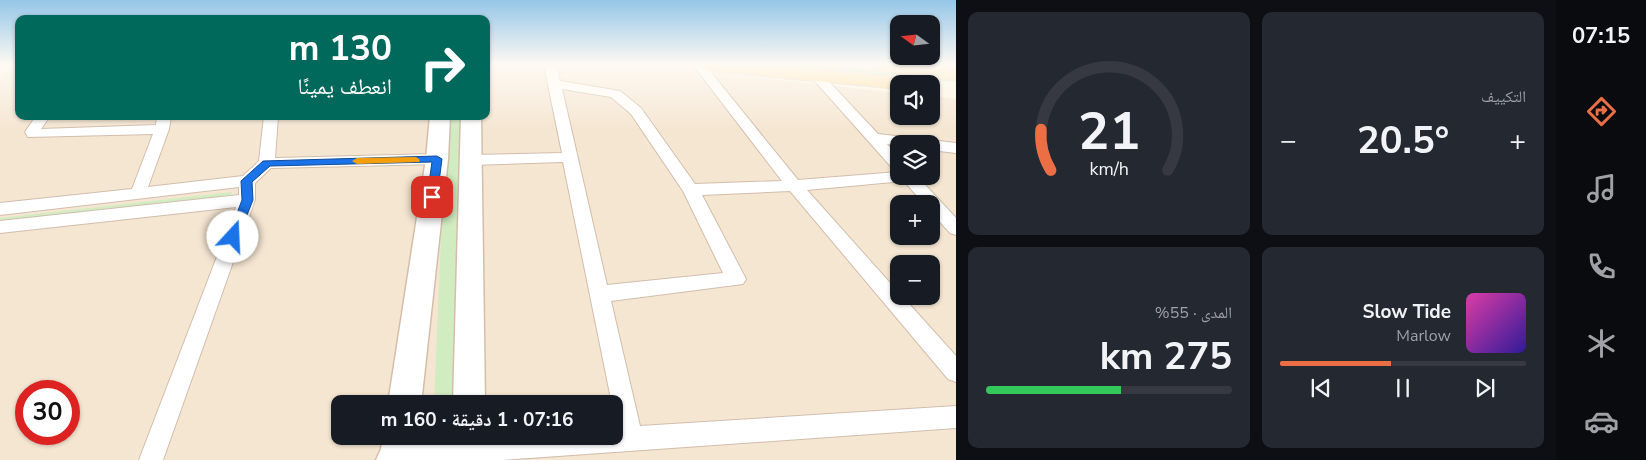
<!DOCTYPE html>
<html lang="ar">
<head>
<meta charset="utf-8">
<style>
  body { margin:0; font-family:"Nunito Sans","Noto Naskh Arabic",sans-serif; background:#242831; color:#f1f3f6; direction:rtl; height:100vh; display:flex; flex-direction:column; font-size:19px; white-space:nowrap }
  * { box-sizing:border-box; margin:0 }
  p { font-size:16px; color:#9ea1a6 }
  .icon { flex:none; width:28px; height:28px; fill:none; stroke:currentColor; stroke-width:2; stroke-linecap:round; stroke-linejoin:round }
  .map { position:relative; flex:1; overflow:hidden; direction:ltr }
  .side { display:flex; flex-direction:column; gap:12px; padding:12px; background:#0d0f14; width:600px }
  .side>* { flex:none }
  .guide { position:absolute; left:15px; top:15px; width:475px; height:105px; border-radius:10px; box-shadow:0 1px 4px #0004; direction:rtl; background:#00695c; color:#fff; overflow:hidden }
  .needle { width:32px; rotate:285deg }
  .controls { position:absolute; left:890px; top:15px; display:grid; gap:10px }
  .controls a { display:grid; place-items:center; width:50px; height:50px; border-radius:10px; background:#171b24; box-shadow:0 1px 4px #0004; font-size:25px }
  .speed { position:absolute; left:15px; top:380px; display:flex; gap:10px; font-size:25px; font-weight:700; text-align:center }
  .speed>* { display:grid; place-content:center; width:65px; height:65px; border-radius:50%; background:#171b24; box-shadow:0 1px 4px #0004; line-height:1 }
  .speed .limit { border:8px solid #d22; background:#fff; color:#111 }
  .pin { position:absolute; display:grid; place-items:center; width:42px; height:42px; color:#fff; margin:-21px; border-radius:10px; box-shadow:0 2px 8px #0006 }
  .me { position:absolute; width:55px; margin:-28px; rotate:20deg; stroke-linejoin:round; filter:drop-shadow(0 0 4px #0008) }
  .turn { display:flex; align-items:center; gap:18px; height:105px; padding:0 15px; font-size:22px }
  .turn .icon { width:65px; height:65px; stroke-width:2.5 }
  .turn b { display:block; font-size:35px; line-height:42px }
  .big { font-size:38px; font-weight:700; line-height:1.1 }
  .side .tile { flex:1; display:flex; flex-direction:column; justify-content:center; gap:8px; min-width:0; padding:0 18px; border-radius:10px; background:#242831 }
  .side .dial { align-items:center; gap:0 }
  .dial svg { height:130px; overflow:visible; fill:none; stroke:#363941; stroke-width:7; stroke-linecap:round; text-anchor:middle }
  .dial text { fill:#f1f3f6; stroke:none }
  .song { display:flex; align-items:center; gap:15px }
  .cover { width:60px; height:60px; border-radius:8px; background:linear-gradient(135deg,hsl(320 70% 55%),hsl(250 70% 35%)) }
  .played { height:5px; border-radius:2px; background:linear-gradient(90deg,#ec6e45 45%,#363941 45%) }
  .keys { display:flex; justify-content:space-around; direction:ltr }
  .heat { display:flex; justify-content:space-between; align-items:center; font-size:28px; direction:ltr }
  .charge { height:8px; border-radius:4px; background:linear-gradient(90deg,#34c759 55%,#363941 0) }
  .side .tiles { flex:1; display:grid; gap:12px; grid-template-columns:repeat(2,1fr) }
  .trip { position:absolute; left:331px; top:395px; width:292px; height:50px; border-radius:10px; background:#171b24; box-shadow:0 1px 4px #0004; font-weight:700; line-height:50px; text-align:center; direction:rtl }
  main { display:flex; flex:1; min-height:0 }
  .menu { display:flex; flex-direction:column; width:90px; justify-content:space-around; align-items:center; background:#090b0e; color:#9ea1a6 }
  .menu .icon { width:35px; height:35px }
  .menu .current { color:#ec6e45 }
  .menu b { font-size:22px; color:#f1f3f6 }
  .map>svg:first-child { display:block }
  .residential { fill:#f5e6d2; fill-rule:evenodd }
  .green { fill:#d2ecc2 }
  .lines { fill:none; stroke-linecap:round; stroke-linejoin:round }
  .street-casing { stroke:#d1bead; stroke-width:2 }
  .secondary-casing { stroke:#d4beaa; stroke-width:3 }
  .primary-casing { stroke:#dcd4d0; stroke-width:2 }
  .street { fill:#fff; fill-rule:evenodd }
  .secondary { fill:#fff; fill-rule:evenodd }
  .primary { fill:#fedb9b; fill-rule:evenodd }
  .route { fill:#1a73e8; stroke:#114b97 }
  .slow { fill:#f59e0b }
</style>
</head>
<body>
<main>
<nav class="menu">
<b>07:15</b>
<svg class="icon current" aria-label="directions" viewBox="0 0 24 24"><path d="M12 3l9 9-9 9-9-9zM9 14v-3h6M13 9l2 2-2 2"/></svg>
<svg class="icon" aria-label="music" viewBox="0 0 24 24"><path d="M9 18V5l10-2v13"/><circle cx="6" cy="18" r="3"/><circle cx="16" cy="16" r="3"/></svg>
<svg class="icon" aria-label="phone" viewBox="0 0 24 24"><path d="M5 4h4l2 5-3 2q2 4 5 5l2-3 5 2v4C11 20 4 13 5 4z"/></svg>
<svg class="icon" aria-label="climate" viewBox="0 0 24 24"><path d="M12 3v18M4 7l16 10M4 17L20 7"/></svg>
<svg class="icon" aria-label="car" viewBox="0 0 24 24"><path d="M5 17H2v-5l4-1 3-4h7l3 4 3 1v5h-3M9 17h6M6 11h13"/><circle cx="7" cy="17" r="2"/><circle cx="17" cy="17" r="2"/></svg>
</nav>
<section class="side">
<div class="tiles">
<div class="tile"><p>التكييف</p>
<div class="heat"><a>−</a><b class="big">20.5°</b><a>+</a></div>
</div>
<div class="tile dial"><svg viewBox="0 0 100 80">
<path d="M14 69A42 42 0 1 1 86 69"/>
<path d="M14 69A42 42 0 0 1 8 44" stroke="#ec6e45"/>
<text x="50" y="56" font-size="32" font-weight="700">21</text>
<text x="50" y="72" font-size="11">km/h</text>
</svg></div>
<div class="tile">
<div class="song"><i class="cover"></i><div><b>Slow Tide</b><p>Marlow</p></div></div>
<div class="played"></div>
<div class="keys"><svg class="icon" aria-label="previous" viewBox="0 0 24 24"><path d="M18 5L8 12l10 7zM5 5v14"/></svg><svg class="icon" aria-label="pause" viewBox="0 0 24 24"><path d="M8 5v14M16 5v14"/></svg><svg class="icon" aria-label="next" viewBox="0 0 24 24"><path d="M6 5l10 7-10 7zM19 5v14"/></svg></div>
</div>
<div class="tile"><p>المدى · 55%</p><b class="big">275 km</b><div class="charge"></div></div>
</div>
</section>
<div class="map">
<svg width="956" height="460" viewBox="0 0 956 460">
  <rect width="100%" height="100%" fill="#fdf4e4"/>
  <path class="residential" d="M13,65H19V116H486V65H643L899,93V116H931V96L956,99V460H0V76ZM899,144H931V176H899ZM899,204H931V236H899ZM899,264H931V296H899ZM26,391H69V434H26ZM340,404H615V436H340Z"/>
  <g class="green">
    <path d="M766,65H827L956,79V82Z"/>
    <path d="M446,116H461V404H434Z"/>
    <path d="M232,192L229,201L0,228V218Z"/>
  </g>
  <g class="lines">
    <defs>
      <g id="street">
        <path d="M544,65H556L560,81L620,91L641,108L695,184L782,181L693,65H705L798,180L898,172L894,170L813,79L811,76L813,73H821L878,134L956,143V153L931,150V144H899V146L887,144L899,157V176H917L956,218V235L950,233L931,212V204H924L904,181L807,190L899,293V296H902L956,356V382L948,379L790,191L702,195L746,279L743,284L611,301L640,426L956,406V428L502,460H389L386,452L389,443L398,440L491,436H615V428H617L615,404H612L563,162L471,165L466,163L463,160L466,157L471,155L562,153ZM562,89L611,97L631,114L683,191L723,273L607,285Z"/>
        <path d="M36,116H50L41,129L156,125L157,116H171L169,129L148,187L243,176L259,161L264,116H278L275,158L437,154L442,156L445,159L442,162L437,164L271,168L255,183V200L163,460H139L236,207L0,233V221L239,195V187L0,215V203L132,189L153,134L28,137L25,132Z"/>
      </g>
      <g id="secondary">
        <path d="M430,116H450L448,159L421,404H388L426,159Z"/>
        <path d="M461,116H481L485,404H453Z"/>
        <path d="M383,436H417L416,452L412,460H376L381,449Z"/>
        <path d="M452,436H486L487,450L482,460H442L452,443Z"/>
      </g>
      <g id="primary">
        <path d="M701,65H770L907,78L914,80L917,84H899V89L711,71L704,69Z"/>
        <path d="M874,65H926L956,68V80L883,72L876,70Z"/>
      </g>
    </defs>
    <use href="#street" class="street-casing"/>
    <use href="#secondary" class="secondary-casing"/>
    <use href="#primary" class="primary-casing"/>
    <use href="#street" class="street"/>
    <use href="#secondary" class="secondary"/>
    <use href="#primary" class="primary"/>
  </g>
  <linearGradient id="sky" x2="0" y2="1"><stop stop-color="#95c6e8"/><stop offset="0.5" stop-color="#fefaf3"/><stop offset="1" stop-color="#fefaf3" stop-opacity="0"/></linearGradient>
  <rect width="956" height="129" fill="url(#sky)"/>
  <path class="route" d="M437,156L442,159L437,197L432,200L427,197L432,162L270,166L252,182L253,200L237,240H229L228,237L242,200L241,181L263,161Z"/>
  <path class="slow" d="M416,157L420,160L419,162L357,164L352,161L357,158Z"/>
</svg>
<div class="controls">
<a><svg class="needle" viewBox="-14 -14 28 28"><path d="M0-13l5 13h-10z" fill="#e53935"/><path d="M0 13l5-13h-10z" fill="#9ea1a6"/></svg></a>
<a><svg class="icon" aria-label="sound" viewBox="0 0 24 24"><path d="M4 9h4l5-4v14l-5-4H4zM17 9q2 3 0 6"/></svg></a>
<a><svg class="icon" aria-label="layers" viewBox="0 0 24 24"><path d="M12 4l9 5-9 5-9-5zM3 14l9 5 9-5"/></svg></a>
<a>+</a>
<a>−</a>
</div>
<div class="speed"><div class="limit">30</div></div>
<div class="pin" style="left:432px;top:197px;background:#d93025"><svg class="icon" aria-label="arrive" viewBox="0 0 24 24"><path d="M6 21V4h12l-3 4 3 4H6"/></svg></div>
<svg class="me" style="left:233px;top:237px" viewBox="-20 -20 40 40"><circle r="19" fill="#fff"/><path d="M0-13L10 11 0 6-10 11z" fill="#1a73e8"/></svg>
<div class="trip">07:16 · 1 دقيقة · 160 m</div>
<div class="guide">
<div class="turn"><svg class="icon" aria-label="right" viewBox="0 0 24 24"><path d="M7 20v-9h11M14 6l5 5-5 5"/></svg><div><b>130 m</b>انعطف يمينًا</div></div>
</div>
</div>
</main>
</body>
</html>
